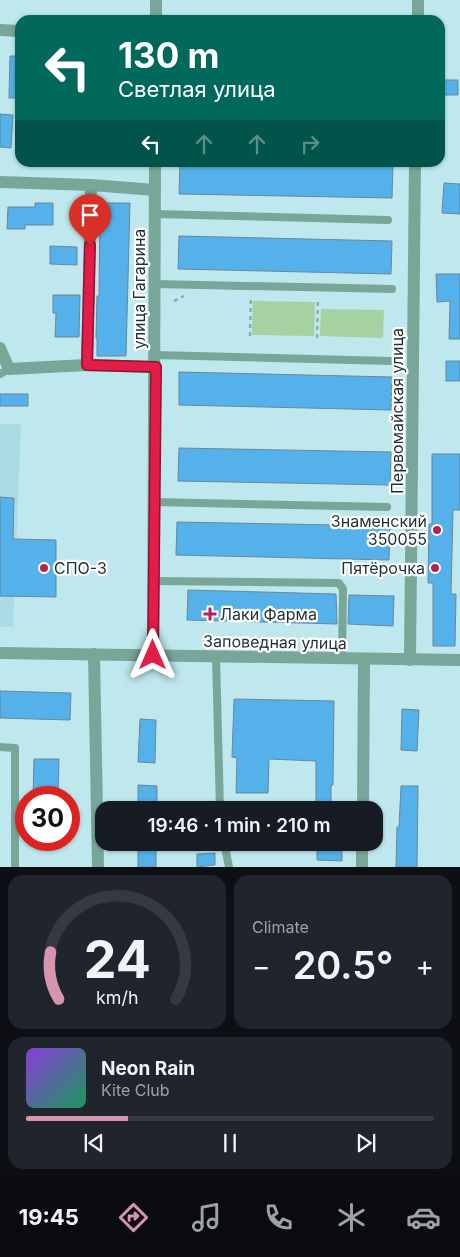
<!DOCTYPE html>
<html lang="en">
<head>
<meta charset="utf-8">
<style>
  body { margin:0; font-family:Inter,sans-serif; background:#20242c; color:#f1f3f6; height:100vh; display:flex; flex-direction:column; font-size:19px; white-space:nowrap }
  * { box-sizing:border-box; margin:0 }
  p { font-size:16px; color:#9ea1a6 }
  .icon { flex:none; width:28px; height:28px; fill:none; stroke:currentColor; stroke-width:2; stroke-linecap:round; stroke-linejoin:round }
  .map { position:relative; height:867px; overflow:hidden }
  .side { display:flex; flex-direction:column; gap:8px; padding:8px; background:#0d0f14; flex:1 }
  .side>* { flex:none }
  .top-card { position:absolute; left:15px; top:15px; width:430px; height:152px; border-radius:15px; box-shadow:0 1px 4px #0004; background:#00695c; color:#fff; overflow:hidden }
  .speed { position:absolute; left:15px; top:786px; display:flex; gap:10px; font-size:25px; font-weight:700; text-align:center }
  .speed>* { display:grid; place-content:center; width:65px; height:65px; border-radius:50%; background:#171b24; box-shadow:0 1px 4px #0004; line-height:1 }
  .speed .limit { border:8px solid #d22; background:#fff; color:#111 }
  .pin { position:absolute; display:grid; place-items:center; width:42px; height:42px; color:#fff; margin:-51px -21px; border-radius:50% 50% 50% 0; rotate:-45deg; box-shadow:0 0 5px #0007 }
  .pin .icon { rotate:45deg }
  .me { position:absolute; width:55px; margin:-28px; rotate:0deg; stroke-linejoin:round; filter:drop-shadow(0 0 4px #0008) }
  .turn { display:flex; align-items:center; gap:18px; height:105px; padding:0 20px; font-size:22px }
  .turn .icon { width:65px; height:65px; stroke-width:2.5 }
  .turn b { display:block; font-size:35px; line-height:42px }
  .lanes { display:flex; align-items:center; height:48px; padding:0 20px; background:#0003; justify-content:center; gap:25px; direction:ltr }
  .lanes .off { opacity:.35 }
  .big { font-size:38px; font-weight:600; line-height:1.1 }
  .side .card { flex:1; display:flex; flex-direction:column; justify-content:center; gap:8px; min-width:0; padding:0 18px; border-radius:15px; background:#20242c }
  .side .dial { align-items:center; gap:0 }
  .dial svg { height:130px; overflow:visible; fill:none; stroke:#363941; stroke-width:7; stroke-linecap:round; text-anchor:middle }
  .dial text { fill:#f1f3f6; stroke:none }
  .song { display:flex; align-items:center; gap:15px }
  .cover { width:60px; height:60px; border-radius:8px; background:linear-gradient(135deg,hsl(270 70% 55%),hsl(150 70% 35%)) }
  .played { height:5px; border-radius:2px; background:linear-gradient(90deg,#d595ae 25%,#363941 25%) }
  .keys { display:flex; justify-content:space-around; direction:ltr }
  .heat { display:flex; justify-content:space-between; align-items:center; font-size:28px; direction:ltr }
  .side .tiles { flex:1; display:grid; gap:8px; grid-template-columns:1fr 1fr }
  .card:last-child { grid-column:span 2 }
  .trip { position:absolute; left:95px; top:801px; width:288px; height:50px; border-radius:15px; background:#171b24; box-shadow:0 1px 4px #0004; font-weight:600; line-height:50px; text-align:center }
  .tabs { display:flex; height:80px; justify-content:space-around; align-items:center; background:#090b0e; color:#9ea1a6 }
  .tabs .icon { width:35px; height:35px }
  .tabs .active { color:#d595ae }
  .tabs b { font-size:22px; color:#f1f3f6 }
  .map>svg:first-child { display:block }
  .built { fill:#a9dce3 }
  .green { fill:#a6d1a1 }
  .building { fill:#54b1e9; stroke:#6b879a }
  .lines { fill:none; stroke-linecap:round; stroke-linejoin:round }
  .path { stroke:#8badb1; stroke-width:2.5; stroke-dasharray:4 4; stroke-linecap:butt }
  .service { stroke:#78a698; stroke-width:8 }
  .minor { stroke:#78a698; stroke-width:12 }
  .route-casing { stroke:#92132f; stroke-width:12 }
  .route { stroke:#e11d48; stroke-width:9 }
  .poi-dot { fill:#b22357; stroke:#fff; stroke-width:2 }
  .labels { text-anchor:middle; stroke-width:4.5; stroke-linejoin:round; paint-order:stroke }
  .street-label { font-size:16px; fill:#1f3032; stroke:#fff }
  .poi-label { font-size:16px; fill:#1f3032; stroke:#fff; text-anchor:end }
</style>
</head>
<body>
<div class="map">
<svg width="460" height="867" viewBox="0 0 460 867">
  <rect width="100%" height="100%" fill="#bee8ed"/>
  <path class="built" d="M0,424H21L13,627H0Z"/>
  <g class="green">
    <path d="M253,301L315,302L314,336L252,335Z"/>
    <path d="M321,309L384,310L383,338L320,336Z"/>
  </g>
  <g class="building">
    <path d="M10,56H20V98H9Z"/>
    <path d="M441,80H458V95H440Z"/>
    <path d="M0,114L13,115L11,148L0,147Z"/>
    <path d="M180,162L393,165L392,198L179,194Z"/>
    <path d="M444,183L460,184V214L442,213Z"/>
    <path d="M35,203H53V225H25V229H7L8,207H35Z"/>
    <path d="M100,203H130L126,356H97V338H96L97,296H99Z"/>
    <path d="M179,236L392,241L391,274L178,269Z"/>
    <path d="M50,246L77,247V265L50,264Z"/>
    <path d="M436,274H460V339H449L450,301L437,302Z"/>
    <path d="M53,295H80L79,337H55L56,313H53Z"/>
    <rect x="446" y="361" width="14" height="20"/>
    <path d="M179,372L392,377L391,410L179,405Z"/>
    <rect x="0" y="394" width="28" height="12"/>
    <path d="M179,448L391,452L390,485L178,481Z"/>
    <path d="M432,454H460V510H453L451,594H456L455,646H433V583H428L429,524H432Z"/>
    <path d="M0,497L14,498L13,539L56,540V597L0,596Z"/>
    <path d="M177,522L390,526L389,560L176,555Z"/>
    <path d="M188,590L336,594L337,624L187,620Z"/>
    <path d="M349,595L394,596L393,626L348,624Z"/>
    <path d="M0,691L71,693L70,720L0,718Z"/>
    <path d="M234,699L334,701L333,785H331V810H316V761L269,759L268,793H236L237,758L232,757Z"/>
    <path d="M402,709L419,710L417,751L401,750Z"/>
    <path d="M140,719L156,720L155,763L138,762Z"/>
    <path d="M34,759H59L58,798H33Z"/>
    <path d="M138,785L157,786V810H138Z"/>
    <path d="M401,786H418L417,867H396L397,827H399Z"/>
    <path d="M138,847L156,848V867H138Z"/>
    <path d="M317,849L342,850V861L317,860Z"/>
    <path d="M215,853V865L197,867V854Z"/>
  </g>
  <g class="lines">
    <g class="path">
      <path d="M174,301L184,296"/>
      <path d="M250,336L251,296"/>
      <path d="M317,338L318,298"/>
    </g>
    <g class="service">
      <path d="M155,214L388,220"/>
      <path d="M155,284L392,289"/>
      <path d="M155,355L390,361"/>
      <path d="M0,374L9,369"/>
      <path d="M154,502L387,507"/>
      <path d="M153,581L339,583L343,589L342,659"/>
      <path d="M216,657L220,810"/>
      <path d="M0,747L15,748V867"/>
      <path d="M224,842L229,867"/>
    </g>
    <g class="minor">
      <path d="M156,20V0"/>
      <path d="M418,20V0"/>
      <path d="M0,30L20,31"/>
      <path d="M0,182L91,185L155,190"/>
      <path d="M0,348L9,369L87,365L155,367"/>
      <path d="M87,365L91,185"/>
      <path d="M0,653L460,660"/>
      <path d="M94,654L98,867"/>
      <path d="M153,655L155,162"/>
      <path d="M410,660L415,162"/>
      <path d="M363,810L364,660"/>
      <path d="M362,867V842"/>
    </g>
  </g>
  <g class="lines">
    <defs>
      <path id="route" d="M90,245L87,365L156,367L153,655"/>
    </defs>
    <use href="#route" class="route-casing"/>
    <use href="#route" class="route"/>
  </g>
  <g class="poi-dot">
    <circle cx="437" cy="530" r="5"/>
    <circle cx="44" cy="568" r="5"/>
    <circle cx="435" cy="568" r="5"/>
    <path d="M207.5 606.5h5v5h5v5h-5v5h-5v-5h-5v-5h5z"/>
  </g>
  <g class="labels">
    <g class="street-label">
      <text transform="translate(139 289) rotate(-90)" y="6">улица Гагарина</text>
      <text transform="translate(397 411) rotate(-90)" y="6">Первомайская улица</text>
      <text transform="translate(275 642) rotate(1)" y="6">Заповедная улица</text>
    </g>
    <g class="poi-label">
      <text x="427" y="527">Знаменский<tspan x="427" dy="18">350055</tspan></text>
      <text x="54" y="574" text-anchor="start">СПО-3</text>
      <text x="425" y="574">Пятёрочка</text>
      <text x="220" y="620" text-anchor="start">Лаки Фарма</text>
    </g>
  </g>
</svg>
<div class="speed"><div class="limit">30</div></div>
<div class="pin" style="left:90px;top:245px;background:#d93025"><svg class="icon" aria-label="arrive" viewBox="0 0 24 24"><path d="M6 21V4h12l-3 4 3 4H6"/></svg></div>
<svg class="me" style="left:153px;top:655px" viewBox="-20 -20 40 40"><path d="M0-17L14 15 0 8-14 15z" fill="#e11d48" stroke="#fff" stroke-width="4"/></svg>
<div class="trip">19:46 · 1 min · 210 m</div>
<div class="top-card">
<div class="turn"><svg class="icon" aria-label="left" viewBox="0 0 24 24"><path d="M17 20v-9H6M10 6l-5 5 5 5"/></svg><div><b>130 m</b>Светлая улица</div></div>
<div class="lanes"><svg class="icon" aria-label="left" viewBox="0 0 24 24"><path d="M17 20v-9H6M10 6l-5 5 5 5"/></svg><svg class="icon off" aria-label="ahead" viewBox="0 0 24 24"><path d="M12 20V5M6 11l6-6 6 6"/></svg><svg class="icon off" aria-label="ahead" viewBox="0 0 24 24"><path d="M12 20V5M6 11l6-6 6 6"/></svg><svg class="icon off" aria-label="right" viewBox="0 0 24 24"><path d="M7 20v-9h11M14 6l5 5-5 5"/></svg></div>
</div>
</div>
<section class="side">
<div class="tiles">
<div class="card dial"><svg viewBox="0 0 100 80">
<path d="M14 69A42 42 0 1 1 86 69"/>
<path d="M14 69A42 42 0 0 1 9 40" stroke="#d595ae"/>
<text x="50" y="56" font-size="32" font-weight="700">24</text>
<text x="50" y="72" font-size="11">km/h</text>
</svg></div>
<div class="card"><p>Climate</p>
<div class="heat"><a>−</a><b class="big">20.5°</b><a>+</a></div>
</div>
<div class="card">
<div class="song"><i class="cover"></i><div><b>Neon Rain</b><p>Kite Club</p></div></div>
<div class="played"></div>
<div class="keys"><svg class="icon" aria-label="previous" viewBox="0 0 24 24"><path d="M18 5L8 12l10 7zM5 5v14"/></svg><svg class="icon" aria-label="pause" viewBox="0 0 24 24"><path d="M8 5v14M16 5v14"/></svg><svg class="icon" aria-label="next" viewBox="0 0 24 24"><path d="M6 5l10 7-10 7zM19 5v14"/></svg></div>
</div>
</div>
</section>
<nav class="tabs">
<b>19:45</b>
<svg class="icon active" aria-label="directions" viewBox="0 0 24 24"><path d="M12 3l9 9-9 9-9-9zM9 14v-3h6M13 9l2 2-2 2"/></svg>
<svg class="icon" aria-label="music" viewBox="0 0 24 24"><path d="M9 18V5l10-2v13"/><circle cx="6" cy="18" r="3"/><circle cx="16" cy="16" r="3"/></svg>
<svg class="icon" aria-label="phone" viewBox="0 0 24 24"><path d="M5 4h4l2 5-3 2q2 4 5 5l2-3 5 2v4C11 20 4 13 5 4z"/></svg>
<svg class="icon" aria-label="climate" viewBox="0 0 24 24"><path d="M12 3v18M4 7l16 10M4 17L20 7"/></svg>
<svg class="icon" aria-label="car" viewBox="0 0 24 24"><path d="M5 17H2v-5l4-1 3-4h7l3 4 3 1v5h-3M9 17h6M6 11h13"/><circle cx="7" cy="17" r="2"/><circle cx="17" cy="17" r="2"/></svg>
</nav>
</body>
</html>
